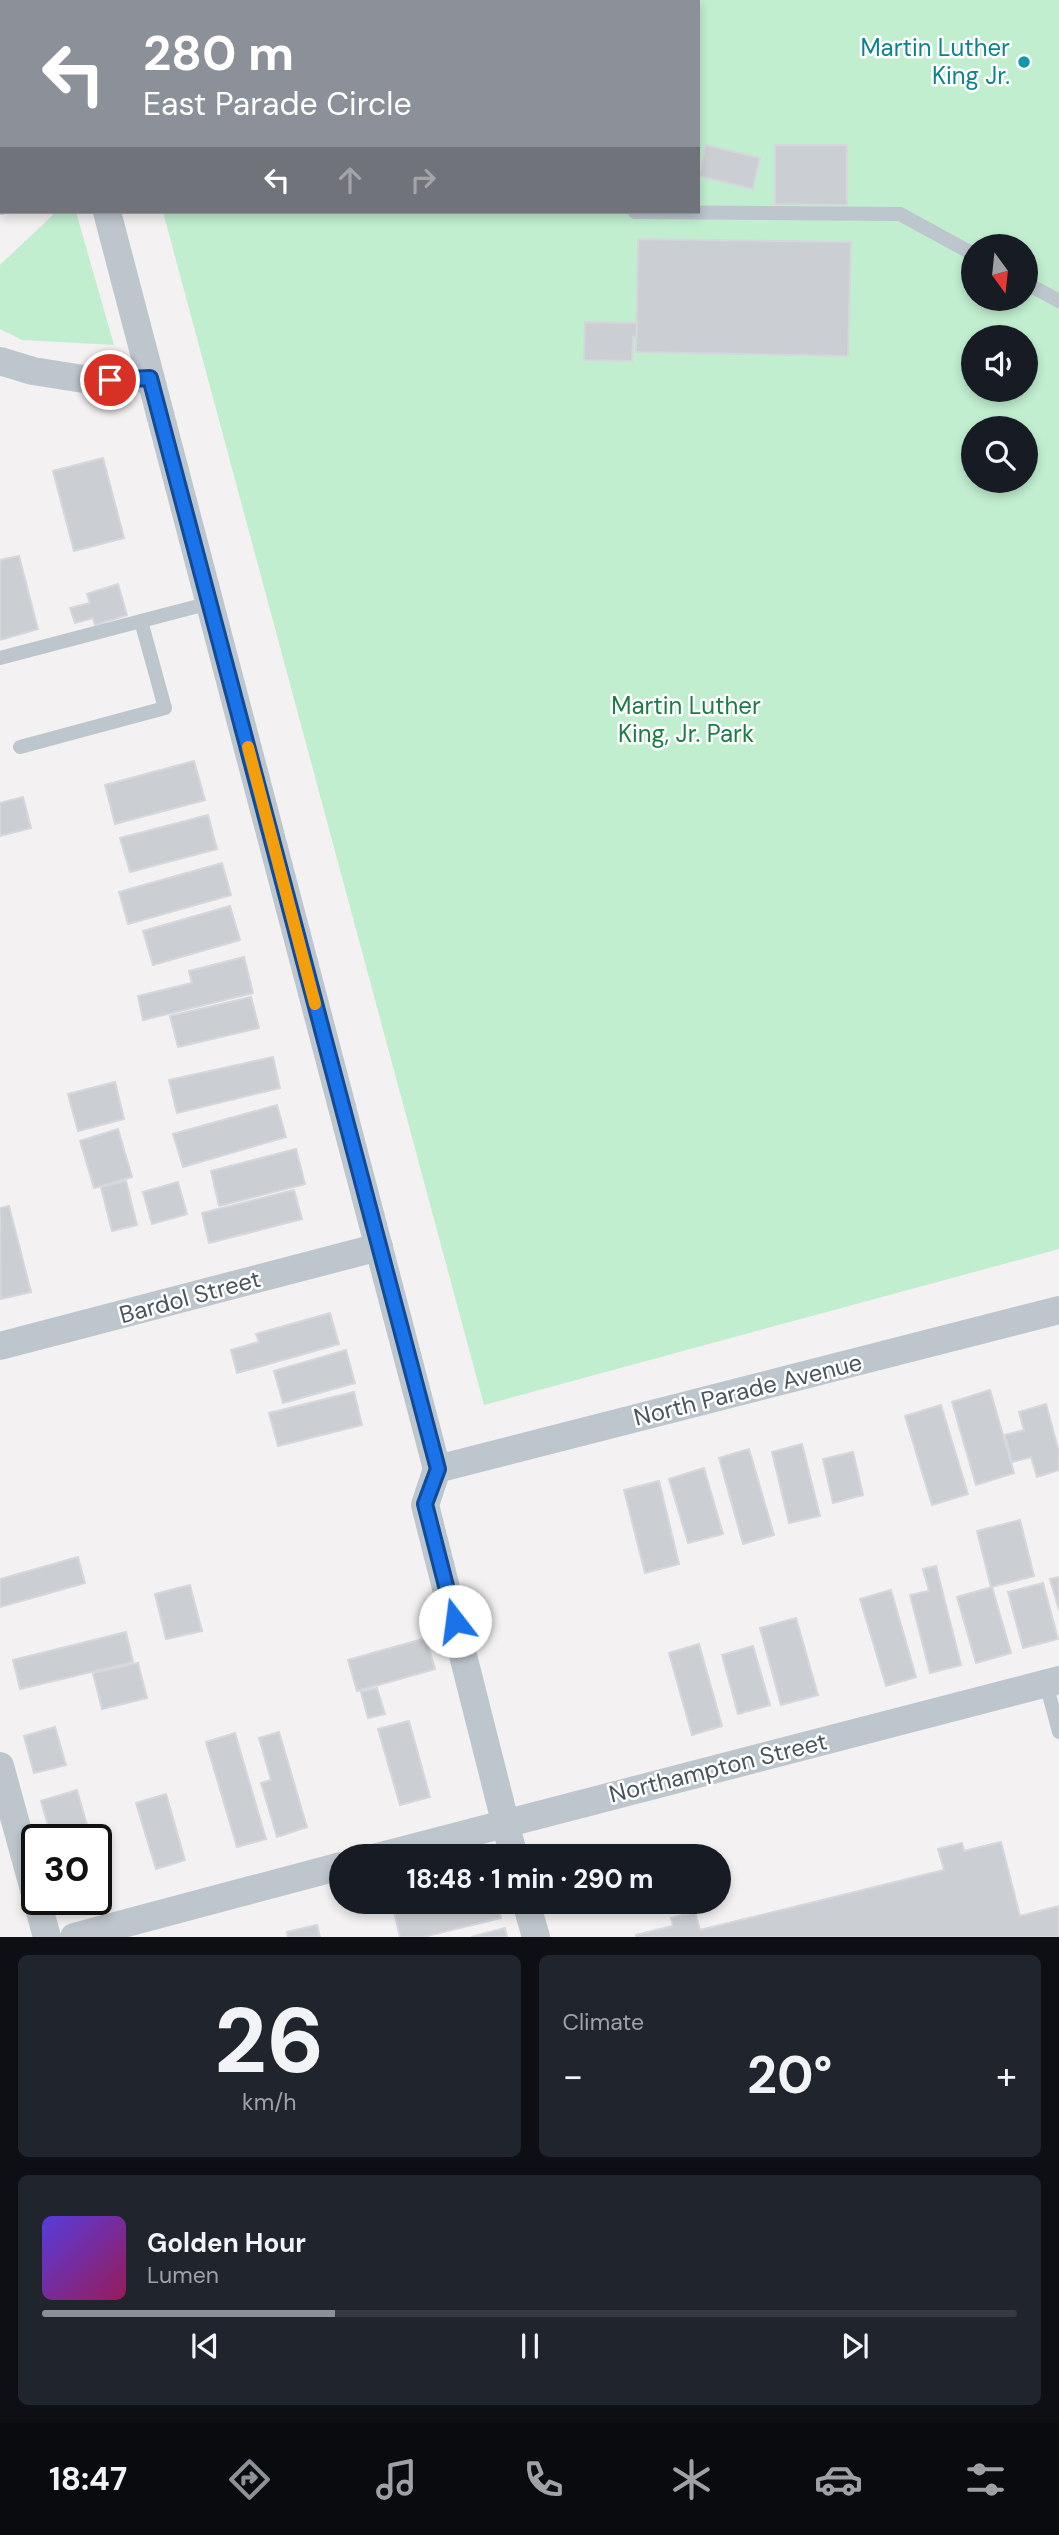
<!DOCTYPE html>
<html lang="en">
<head>
<meta charset="utf-8">
<style>
  body { margin:0; font-family:"DM Sans",sans-serif; background:#20242c; color:#f1f3f6; height:100vh; display:flex; flex-direction:column; font-size:26px; white-space:nowrap }
  * { box-sizing:border-box; margin:0 }
  p { font-size:23px; color:#9ea1a6 }
  .icon { flex:none; width:38px; height:38px; fill:none; stroke:currentColor; stroke-width:2; stroke-linecap:round; stroke-linejoin:round }
  .map { position:relative; height:1937px; overflow:hidden }
  .drawer { display:flex; flex-direction:column; gap:18px; padding:18px; background:#0d0f14; flex:1 }
  .drawer>* { flex:none }
  .banner { position:absolute; left:0px; top:0px; width:700px; height:214px; box-shadow:0 4px 10px #0003; background:#8c9099; color:#fff; overflow:hidden }
  .needle { width:46px; rotate:165deg }
  .controls { position:absolute; left:961px; top:234px; display:grid; gap:14px }
  .controls a { display:grid; place-items:center; width:77px; height:77px; border-radius:50%; background:#171b24; box-shadow:0 4px 10px #0003; font-size:35px }
  .speed { position:absolute; left:21px; top:1824px; display:flex; gap:14px; font-size:35px; font-weight:700; text-align:center }
  .speed>* { display:grid; place-content:center; width:91px; height:91px; border-radius:50%; background:#171b24; box-shadow:0 4px 10px #0003; line-height:1 }
  .speed .limit { border:4px solid #111; border-radius:10px; background:#fff; color:#111 }
  .pin { position:absolute; display:grid; place-items:center; width:60px; height:60px; color:#fff; margin:-30px; border:4px solid #fff; border-radius:50%; box-shadow:0 2px 7px #0007 }
  .me { position:absolute; width:77px; margin:-38px; rotate:345deg; stroke-linejoin:round; filter:drop-shadow(0 0 5px #0008) }
  .turn { display:flex; align-items:center; gap:24px; height:147px; padding:0 28px; font-size:32px }
  .turn .icon { width:91px; height:91px; stroke-width:2.5 }
  .turn b { display:block; font-size:49px; line-height:60px }
  .lanes { display:flex; align-items:center; height:66px; padding:0 28px; background:#0003; justify-content:center; gap:35px; direction:ltr }
  .lanes .off { opacity:.35 }
  .big { font-size:52px; font-weight:700; line-height:1.1 }
  .drawer .card { flex:1; display:flex; flex-direction:column; justify-content:center; gap:10px; min-width:0; padding:0 24px; border-radius:10px; background:#20242c }
  .drawer .dial { align-items:center; gap:0 }
  .dial b { font-size:91px; line-height:1 }
  .song { display:flex; align-items:center; gap:21px }
  .cover { width:84px; height:84px; border-radius:10px; background:linear-gradient(135deg,hsl(250 70% 55%),hsl(330 70% 35%)) }
  .played { height:7px; border-radius:4px; background:linear-gradient(90deg,#8c9099 30%,#363941 30%) }
  .keys { display:flex; justify-content:space-around; direction:ltr }
  .heat { display:flex; justify-content:space-between; align-items:center; font-size:38px; direction:ltr }
  .drawer .tiles { flex:1; display:grid; gap:18px; grid-template-columns:1fr 1fr }
  .card:last-child { grid-column:span 2 }
  .trip { position:absolute; left:329px; top:1844px; width:402px; height:70px; border-radius:35px; background:#171b24; box-shadow:0 4px 10px #0003; font-weight:700; line-height:70px; text-align:center }
  .tab-bar { display:flex; height:112px; justify-content:space-around; align-items:center; background:#090b0e; color:#9ea1a6 }
  .tab-bar .icon { width:49px; height:49px }
  .tab-bar .on { color:#8c9099 }
  .tab-bar b { font-size:32px; color:#f1f3f6 }
  .map>svg:first-child { display:block }
  .green { fill:#c1eecf; fill-rule:evenodd }
  .building { fill:#cbced3; stroke:#d5d7dc; stroke-width:2 }
  .lines { fill:none; stroke-linecap:round; stroke-linejoin:round }
  .lane { stroke:#bdc6cd; stroke-width:14 }
  .street { stroke:#bdc6cd; stroke-width:28 }
  .secondary { stroke:#bfcad3; stroke-width:38 }
  .route-casing { stroke:#114b97; stroke-width:18 }
  .route { stroke:#1a73e8; stroke-width:12 }
  .slow { stroke:#f59e0b; stroke-width:12 }
  .culture-dot { fill:#0f9aa8; stroke:#fff; stroke-width:2.5 }
  .labels { text-anchor:middle; stroke-width:5; stroke-linejoin:round; paint-order:stroke }
  .culture-label { font-size:24px; fill:#0d838f; stroke:#fff; text-anchor:end }
  .park-label { font-size:24px; fill:#1b7d44; stroke:#fff }
  .street-label { font-size:24px; fill:#49555d; stroke:#fff }
</style>
</head>
<body>
<div class="map">
<svg width="1059" height="1937" viewBox="0 0 1059 1937">
  <rect width="100%" height="100%" fill="#f3f1f1"/>
  <g class="green">
    <path d="M340,0H1059V1249L484,1405L163,212H698V2H333ZM973,247H1026V299H973ZM973,338H1026V390H973ZM973,429H1026V481H973Z"/>
    <path d="M56,212H76L114,345L22,340L0,329V265Z"/>
  </g>
  <g class="building">
    <path d="M706,145L760,158L753,189L699,176Z"/>
    <path d="M775,145H847V205L775,204Z"/>
    <path d="M638,239L851,242L848,356L636,352Z"/>
    <path d="M585,322L637,323L636,338L633,337L632,361L584,360Z"/>
    <path d="M103,458L124,538L74,551L53,471Z"/>
    <path d="M19,556L38,629L0,640V560Z"/>
    <path d="M118,584L127,615L95,625L93,618L75,623L70,608L90,603L87,594Z"/>
    <path d="M194,761L205,800L115,824L105,785Z"/>
    <path d="M23,797L31,828L0,836V803Z"/>
    <path d="M208,815L217,849L130,872L120,838Z"/>
    <path d="M222,863L231,895L128,924L119,892Z"/>
    <path d="M230,906L240,940L153,965L143,931Z"/>
    <path d="M244,957L253,993L143,1020L138,996L192,983L189,971Z"/>
    <path d="M251,997L259,1028L178,1047L170,1016Z"/>
    <path d="M273,1057L280,1088L177,1113L169,1080Z"/>
    <path d="M115,1082L124,1119L78,1131L68,1094Z"/>
    <path d="M277,1105L286,1137L183,1167L173,1134Z"/>
    <path d="M118,1129L132,1177L94,1188L80,1141Z"/>
    <path d="M296,1149L305,1184L219,1206L211,1171Z"/>
    <path d="M126,1181L137,1225L112,1231L101,1187Z"/>
    <path d="M178,1182L187,1214L152,1224L143,1192Z"/>
    <path d="M294,1190L302,1219L209,1243L202,1213Z"/>
    <path d="M9,1206L31,1292L1,1299L0,1208Z"/>
    <path d="M330,1313L339,1344L237,1373L231,1350L259,1342L256,1334Z"/>
    <path d="M346,1350L355,1383L283,1403L274,1371Z"/>
    <path d="M990,1390L1014,1473L976,1485L952,1402Z"/>
    <path d="M354,1392L362,1425L278,1446L269,1413Z"/>
    <path d="M1046,1404L1059,1452V1470L1037,1477L1031,1457L1012,1462L1005,1435L1024,1430L1019,1412Z"/>
    <path d="M941,1405L968,1494L932,1505L905,1416Z"/>
    <path d="M802,1444L820,1516L789,1523L772,1452Z"/>
    <path d="M749,1449L774,1535L743,1544L719,1458Z"/>
    <path d="M853,1452L863,1495L833,1503L823,1459Z"/>
    <path d="M704,1468L723,1534L688,1543L669,1479Z"/>
    <path d="M659,1481L679,1564L645,1573L624,1490Z"/>
    <path d="M1020,1520L1034,1576L991,1587L977,1531Z"/>
    <path d="M78,1557L85,1583L0,1607V1579Z"/>
    <path d="M936,1566L961,1665L930,1673L910,1595L929,1591L923,1569Z"/>
    <path d="M1059,1577V1610L1050,1579Z"/>
    <path d="M1043,1583L1058,1639L1023,1648L1008,1592Z"/>
    <path d="M190,1585L202,1631L166,1639L155,1594Z"/>
    <path d="M992,1587L1011,1653L976,1663L957,1597Z"/>
    <path d="M891,1590L916,1677L886,1686L860,1599Z"/>
    <path d="M796,1618L818,1695L781,1705L760,1628Z"/>
    <path d="M126,1632L133,1662L20,1689L13,1660Z"/>
    <path d="M426,1638L435,1669L357,1691L348,1660Z"/>
    <path d="M699,1644L722,1726L692,1735L669,1653Z"/>
    <path d="M753,1646L770,1705L738,1714L722,1655Z"/>
    <path d="M138,1663L147,1698L102,1709L93,1673Z"/>
    <path d="M377,1688L385,1714L368,1718L361,1692Z"/>
    <path d="M409,1721L430,1797L400,1805L378,1729Z"/>
    <path d="M55,1727L66,1765L34,1773L24,1736Z"/>
    <path d="M279,1732L307,1827L277,1837L261,1783L271,1780L259,1738Z"/>
    <path d="M235,1733L266,1839L237,1847L206,1742Z"/>
    <path d="M77,1790L91,1839H52L41,1801Z"/>
    <path d="M166,1794L185,1860L156,1869L136,1803Z"/>
    <path d="M1001,1842L1020,1916L1059,1906V1937H637L636,1935L673,1926L671,1918L695,1912L700,1930L944,1870L938,1849L962,1843L964,1851Z"/>
    <path d="M433,1902H497L501,1918L423,1937H400L394,1912Z"/>
    <path d="M317,1925L320,1937H288L287,1932Z"/>
    <path d="M505,1928L507,1937H471Z"/>
  </g>
  <g class="lines">
    <g class="lane">
      <path d="M635,212L900,214L973,254"/>
      <path d="M1026,283L1059,301"/>
      <path d="M141,621L210,603"/>
      <path d="M0,658L141,621L165,708L20,747"/>
      <path d="M1046,1683L1059,1732"/>
    </g>
    <g class="street">
      <path d="M107,212L437,1469L425,1505L514,1857"/>
      <path d="M0,361L33,371L90,380L150,378"/>
      <path d="M0,1346L379,1247"/>
      <path d="M437,1469L1059,1310"/>
      <path d="M0,1766L47,1937"/>
      <path d="M377,1857L1059,1680"/>
      <path d="M526,1902L536,1937"/>
      <path d="M74,1937L341,1866"/>
    </g>
    <g class="secondary">
      <path d="M196,2L204,0"/>
      <path d="M0,48H2"/>
      <path d="M0,196L2,194"/>
    </g>
  </g>
  <g class="lines">
    <defs>
      <path id="route" d="M110,380L150,378L438,1469L425,1504L455,1621"/>
    </defs>
    <use href="#route" class="route-casing"/>
    <use href="#route" class="route"/>
    <path class="slow" d="M248,747L315,1004"/>
  </g>
  <circle class="culture-dot" cx="1024" cy="62" r="7"/>
  <g class="labels">
    <g class="culture-label">
      <text x="1010" y="56">Martin Luther<tspan x="1010" dy="28">King Jr.</tspan></text>
    </g>
    <g class="park-label">
      <text x="686" y="714">Martin Luther<tspan x="686" dy="28">King, Jr. Park</tspan></text>
    </g>
    <g class="street-label">
      <text transform="translate(190 1297) rotate(-15)" y="8">Bardol Street</text>
      <text transform="translate(748 1390) rotate(-14)" y="8">North Parade Avenue</text>
      <text transform="translate(718 1768) rotate(-14)" y="8">Northampton Street</text>
    </g>
  </g>
</svg>
<div class="controls">
<a><svg class="needle" viewBox="-14 -14 28 28"><path d="M0-13l5 13h-10z" fill="#e53935"/><path d="M0 13l5-13h-10z" fill="#9ea1a6"/></svg></a>
<a><svg class="icon" aria-label="sound" viewBox="0 0 24 24"><path d="M4 9h4l5-4v14l-5-4H4zM17 9q2 3 0 6"/></svg></a>
<a><svg class="icon" aria-label="search" viewBox="0 0 24 24"><circle cx="10" cy="10" r="6"/><path d="M15 15l6 6"/></svg></a>
</div>
<div class="speed"><div class="limit">30</div></div>
<div class="pin" style="left:110px;top:380px;background:#d93025"><svg class="icon" aria-label="arrive" viewBox="0 0 24 24"><path d="M6 21V4h12l-3 4 3 4H6"/></svg></div>
<svg class="me" style="left:455px;top:1621px" viewBox="-20 -20 40 40"><circle r="19" fill="#fff"/><path d="M0-13L10 11 0 6-10 11z" fill="#1a73e8"/></svg>
<div class="trip">18:48 · 1 min · 290 m</div>
<div class="banner">
<div class="turn"><svg class="icon" aria-label="left" viewBox="0 0 24 24"><path d="M17 20v-9H6M10 6l-5 5 5 5"/></svg><div><b>280 m</b>East Parade Circle</div></div>
<div class="lanes"><svg class="icon" aria-label="left" viewBox="0 0 24 24"><path d="M17 20v-9H6M10 6l-5 5 5 5"/></svg><svg class="icon off" aria-label="ahead" viewBox="0 0 24 24"><path d="M12 20V5M6 11l6-6 6 6"/></svg><svg class="icon off" aria-label="right" viewBox="0 0 24 24"><path d="M7 20v-9h11M14 6l5 5-5 5"/></svg></div>
</div>
</div>
<section class="drawer">
<div class="tiles">
<div class="card dial"><b>26</b><p>km/h</p></div>
<div class="card"><p>Climate</p>
<div class="heat"><a>−</a><b class="big">20°</b><a>+</a></div>
</div>
<div class="card">
<div class="song"><i class="cover"></i><div><b>Golden Hour</b><p>Lumen</p></div></div>
<div class="played"></div>
<div class="keys"><svg class="icon" aria-label="previous" viewBox="0 0 24 24"><path d="M18 5L8 12l10 7zM5 5v14"/></svg><svg class="icon" aria-label="pause" viewBox="0 0 24 24"><path d="M8 5v14M16 5v14"/></svg><svg class="icon" aria-label="next" viewBox="0 0 24 24"><path d="M6 5l10 7-10 7zM19 5v14"/></svg></div>
</div>
</div>
</section>
<nav class="tab-bar">
<b>18:47</b>
<svg class="icon on" aria-label="directions" viewBox="0 0 24 24"><path d="M12 3l9 9-9 9-9-9zM9 14v-3h6M13 9l2 2-2 2"/></svg>
<svg class="icon" aria-label="music" viewBox="0 0 24 24"><path d="M9 18V5l10-2v13"/><circle cx="6" cy="18" r="3"/><circle cx="16" cy="16" r="3"/></svg>
<svg class="icon" aria-label="phone" viewBox="0 0 24 24"><path d="M5 4h4l2 5-3 2q2 4 5 5l2-3 5 2v4C11 20 4 13 5 4z"/></svg>
<svg class="icon" aria-label="climate" viewBox="0 0 24 24"><path d="M12 3v18M4 7l16 10M4 17L20 7"/></svg>
<svg class="icon" aria-label="car" viewBox="0 0 24 24"><path d="M5 17H2v-5l4-1 3-4h7l3 4 3 1v5h-3M9 17h6M6 11h13"/><circle cx="7" cy="17" r="2"/><circle cx="17" cy="17" r="2"/></svg>
<svg class="icon" aria-label="filters" viewBox="0 0 24 24"><path d="M4 7h16M4 17h16"/><circle cx="9" cy="7" r="2"/><circle cx="15" cy="17" r="2"/></svg>
</nav>
</body>
</html>
